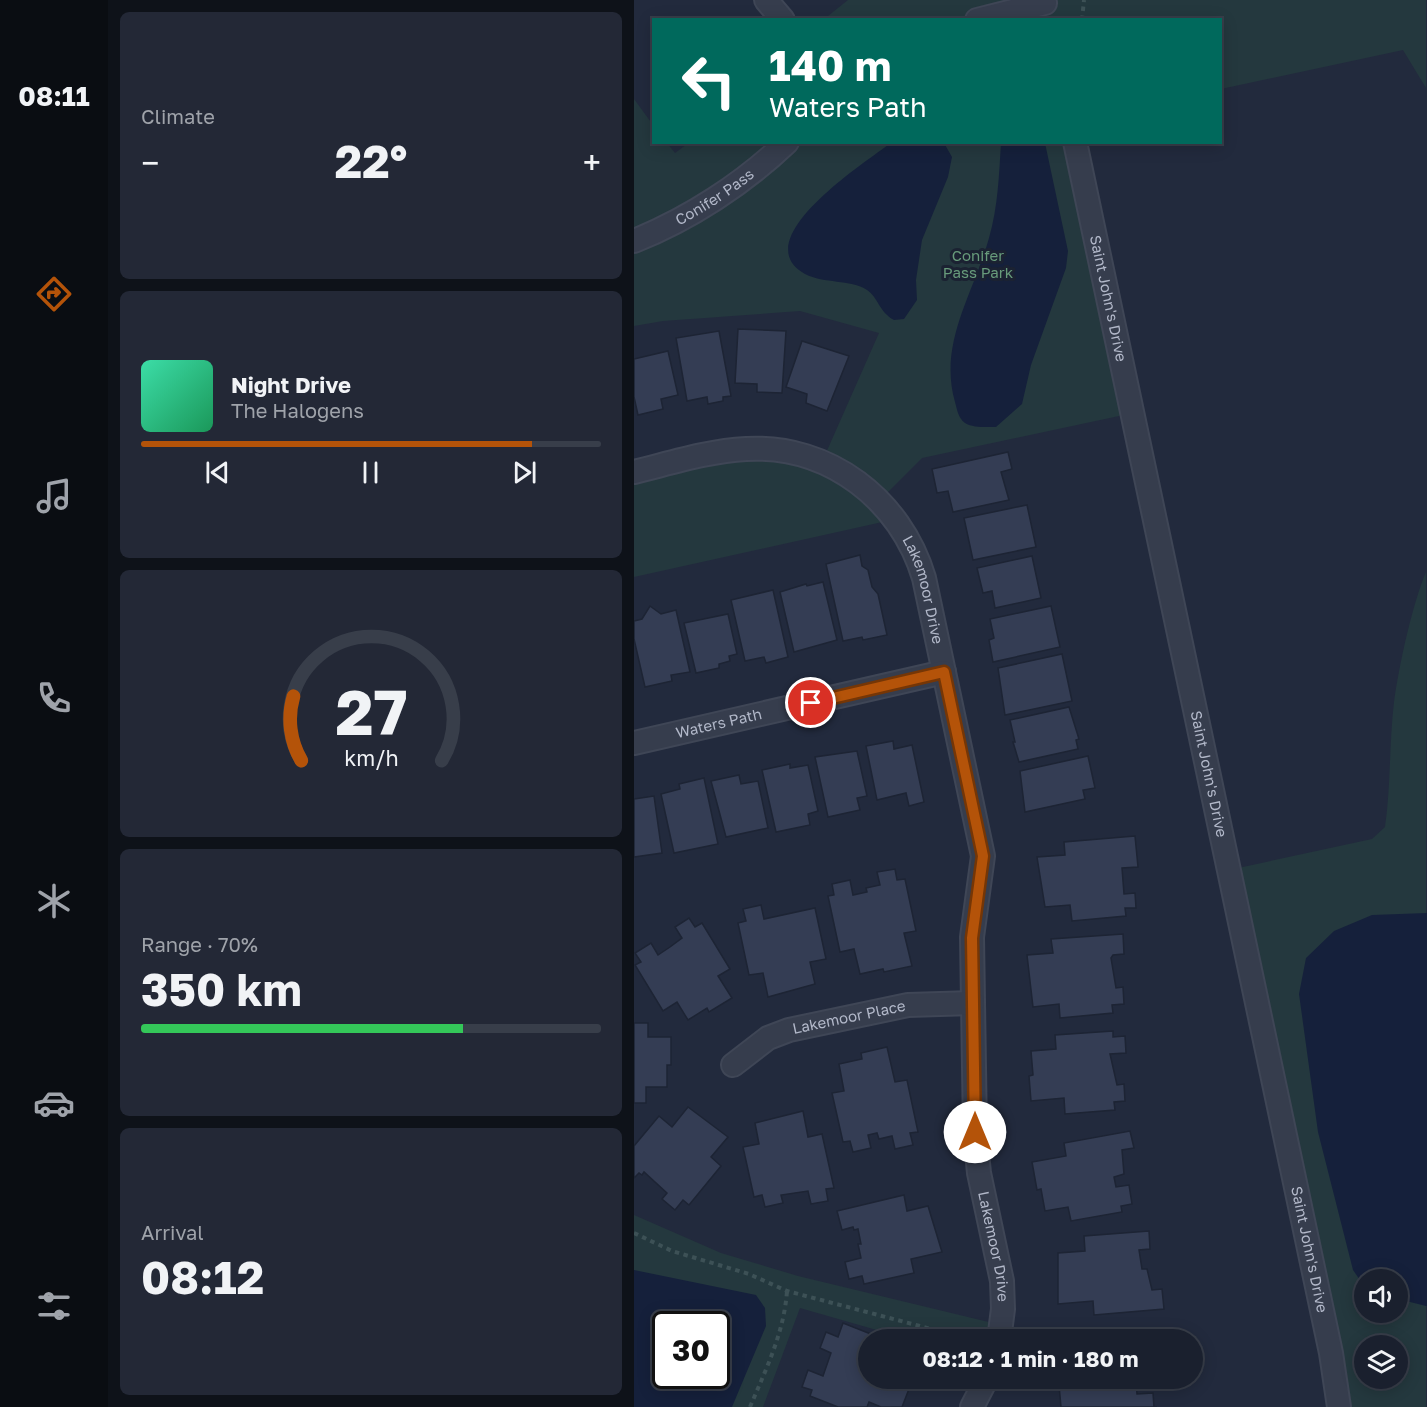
<!DOCTYPE html>
<html lang="en">
<head>
<meta charset="utf-8">
<style>
  body { margin:0; font-family:"Golos Text",sans-serif; background:#232836; color:#f1f3f6; height:100vh; display:flex; flex-direction:column; font-size:22px; white-space:nowrap }
  * { box-sizing:border-box; margin:0 }
  p { font-size:20px; color:#9fa3aa }
  .icon { flex:none; width:33px; height:33px; fill:none; stroke:currentColor; stroke-width:2; stroke-linecap:round; stroke-linejoin:round }
  .map { position:relative; flex:1; overflow:hidden }
  .panel { display:flex; flex-direction:column; gap:12px; padding:12px; background:#0e1219; width:526px }
  .panel>* { flex:none }
  .banner { position:absolute; left:18px; top:18px; width:570px; height:126px; border-radius:0px; box-shadow:0 3px 15px #0003,0 0 0 2px #383e4a; background:#00695c; color:#fff; overflow:hidden }
  .controls { position:absolute; left:720px; top:1269px; display:grid; gap:12px }
  .controls a { display:grid; place-items:center; width:54px; height:54px; border-radius:50%; background:#1a202e; box-shadow:0 3px 15px #0003,0 0 0 2px #383e4a; font-size:30px }
  .speed { position:absolute; left:18px; top:1311px; display:flex; gap:12px; font-size:30px; font-weight:700; text-align:center }
  .speed>* { display:grid; place-content:center; width:78px; height:78px; border-radius:50%; background:#1a202e; box-shadow:0 3px 15px #0003,0 0 0 2px #383e4a; line-height:1 }
  .speed .limit { border:3px solid #111; border-radius:9px; background:#fff; color:#111 }
  .pin { position:absolute; display:grid; place-items:center; width:51px; height:51px; color:#fff; margin:-26px; border:3px solid #fff; border-radius:50%; box-shadow:0 2px 6px #0007 }
  .me { position:absolute; width:66px; margin:-33px; rotate:0deg; stroke-linejoin:round; filter:drop-shadow(0 0 4px #0008) }
  .turn { display:flex; align-items:center; gap:21px; height:126px; padding:0 18px; font-size:27px }
  .turn .icon { width:78px; height:78px; stroke-width:2.5 }
  .turn b { display:block; font-size:42px; line-height:51px }
  .big { font-size:45px; font-weight:700; line-height:1.1 }
  .panel .widget { flex:1; display:flex; flex-direction:column; justify-content:center; gap:9px; min-width:0; padding:0 21px; border-radius:9px; background:#232836 }
  .panel .dial { align-items:center; gap:0 }
  .dial svg { height:156px; overflow:visible; fill:none; stroke:#383e4a; stroke-width:7; stroke-linecap:round; text-anchor:middle }
  .dial text { fill:#f1f3f6; stroke:none }
  .song { display:flex; align-items:center; gap:18px }
  .cover { width:72px; height:72px; border-radius:9px; background:linear-gradient(135deg,hsl(160 70% 55%),hsl(150 70% 35%)) }
  .played { height:6px; border-radius:3px; background:linear-gradient(90deg,#b45309 85%,#383e4a 85%) }
  .keys { display:flex; justify-content:space-around; direction:ltr }
  .heat { display:flex; justify-content:space-between; align-items:center; font-size:33px; direction:ltr }
  .charge { height:9px; border-radius:4px; background:linear-gradient(90deg,#34c759 70%,#383e4a 0) }
  .trip { position:absolute; left:224px; top:1329px; width:345px; height:60px; border-radius:30px; background:#1a202e; box-shadow:0 3px 15px #0003,0 0 0 2px #383e4a; font-weight:700; line-height:60px; text-align:center }
  main { display:flex; flex:1; min-height:0 }
  .tab-bar { display:flex; flex-direction:column; width:108px; justify-content:space-around; align-items:center; background:#0a0d12; color:#9fa3aa }
  .tab-bar .icon { width:42px; height:42px }
  .tab-bar .on { color:#b45309 }
  .tab-bar b { font-size:27px; color:#f1f3f6 }
  .map>svg:first-child { display:block }
  .green { fill:#24383e; fill-rule:evenodd }
  .water { fill:#15203b; fill-rule:evenodd }
  .building { fill:#343d54; stroke:#1d2434; stroke-width:1.5 }
  .lines { fill:none; stroke-linecap:round; stroke-linejoin:round }
  .minor-casing { stroke:#3f4656; stroke-width:26 }
  .path { stroke:#3d5156; stroke-width:4; stroke-dasharray:4.5 4.5; stroke-linecap:butt }
  .minor { stroke:#363d4d; stroke-width:22 }
  .route-casing { stroke:#753606; stroke-width:15 }
  .route { stroke:#b45309; stroke-width:10 }
  .labels { text-anchor:middle; stroke-width:6; stroke-linejoin:round; paint-order:stroke }
  .street-label { font-size:15px; fill:#b2b8c9; stroke:#1b2232 }
  .park-label { font-size:15px; fill:#689b7b; stroke:#1b2232 }
</style>
</head>
<body>
<main>
<nav class="tab-bar">
<b>08:11</b>
<svg class="icon on" aria-label="directions" viewBox="0 0 24 24"><path d="M12 3l9 9-9 9-9-9zM9 14v-3h6M13 9l2 2-2 2"/></svg>
<svg class="icon" aria-label="music" viewBox="0 0 24 24"><path d="M9 18V5l10-2v13"/><circle cx="6" cy="18" r="3"/><circle cx="16" cy="16" r="3"/></svg>
<svg class="icon" aria-label="phone" viewBox="0 0 24 24"><path d="M5 4h4l2 5-3 2q2 4 5 5l2-3 5 2v4C11 20 4 13 5 4z"/></svg>
<svg class="icon" aria-label="climate" viewBox="0 0 24 24"><path d="M12 3v18M4 7l16 10M4 17L20 7"/></svg>
<svg class="icon" aria-label="car" viewBox="0 0 24 24"><path d="M5 17H2v-5l4-1 3-4h7l3 4 3 1v5h-3M9 17h6M6 11h13"/><circle cx="7" cy="17" r="2"/><circle cx="17" cy="17" r="2"/></svg>
<svg class="icon" aria-label="filters" viewBox="0 0 24 24"><path d="M4 7h16M4 17h16"/><circle cx="9" cy="7" r="2"/><circle cx="15" cy="17" r="2"/></svg>
</nav>
<section class="panel">
<div class="widget"><p>Climate</p>
<div class="heat"><a>−</a><b class="big">22°</b><a>+</a></div>
</div>
<div class="widget">
<div class="song"><i class="cover"></i><div><b>Night Drive</b><p>The Halogens</p></div></div>
<div class="played"></div>
<div class="keys"><svg class="icon" aria-label="previous" viewBox="0 0 24 24"><path d="M18 5L8 12l10 7zM5 5v14"/></svg><svg class="icon" aria-label="pause" viewBox="0 0 24 24"><path d="M8 5v14M16 5v14"/></svg><svg class="icon" aria-label="next" viewBox="0 0 24 24"><path d="M6 5l10 7-10 7zM19 5v14"/></svg></div>
</div>
<div class="widget dial"><svg viewBox="0 0 100 80">
<path d="M14 69A42 42 0 1 1 86 69"/>
<path d="M14 69A42 42 0 0 1 10 36" stroke="#b45309"/>
<text x="50" y="56" font-size="32" font-weight="700">27</text>
<text x="50" y="72" font-size="11">km/h</text>
</svg></div>
<div class="widget"><p>Range · 70%</p><b class="big">350 km</b><div class="charge"></div></div>
<div class="widget"><p>Arrival</p><b class="big">08:12</b></div>
</section>
<div class="map">
<svg width="793" height="1407" viewBox="0 0 793 1407">
  <rect width="100%" height="100%" fill="#222a3d"/>
  <g class="green">
    <path d="M214,0H792V88L769,50L587,89L586,20H189Z"/>
    <path d="M0,99L19,125L20,142L33,143L41,153L56,142L441,143L499,413L288,458L246,500L262,519L0,577V472L90,451L188,462L245,333L166,311L29,321L0,326Z"/>
    <path d="M792,572V1407H705L595,870L738,839L751,827C757,786 755,744 760,702C765,666 778,605 792,572ZM730,1280H764V1312H730ZM730,1346H764V1378H730Z"/>
    <path d="M0,1215L87,1253L164,1276L367,1325L365,1339H274L166,1308L129,1407H0ZM32,1324H82V1376H32Z"/>
  </g>
  <g class="water">
    <path d="M258,142L310,143L318,157L314,177L288,240L282,280L283,300L270,319L260,320C245,312 244,297 233,290C216,279 190,284 171,274C110,240 232,162 258,142Z"/>
    <path d="M367,143H411L434,251L432,268L397,365L388,404L362,427C352,427 339,428 331,423C324,418 323,409 321,402C304,343 340,293 355,238C364,207 365,175 367,143Z"/>
    <path d="M793,913V1306H792L764,1299V1280H730V1286L719,1270L684,1132L665,994L672,958L700,931L738,915Z"/>
    <path d="M0,1270L122,1295L131,1308L132,1326L98,1407H0ZM32,1324H82V1376H32Z"/>
  </g>
  <g class="building">
    <path d="M104,329L152,331L148,393L123,392V384L101,383Z"/>
    <path d="M85,331L97,396L89,397V401L74,404L73,397L53,401L42,338Z"/>
    <path d="M168,341L215,356L193,411L172,403L173,394L152,387Z"/>
    <path d="M34,351L44,395L27,399L29,409L4,415L0,397V359Z"/>
    <path d="M374,452L378,469L367,472L375,500L319,512L314,491L303,493L298,469Z"/>
    <path d="M393,505L402,547L339,560L330,518Z"/>
    <path d="M226,555L228,566L234,570L238,587L244,594L253,635L229,640L228,637L209,641L192,564Z"/>
    <path d="M398,556L407,598L361,608L358,591L349,593L343,568Z"/>
    <path d="M189,582L203,640L160,652L146,592L172,584L173,586Z"/>
    <path d="M139,590L154,657L132,663L130,657L111,661L97,600Z"/>
    <path d="M16,606L27,614L42,610L56,672L37,675L38,681L11,687L0,639V621L8,619Z"/>
    <path d="M417,606L426,647L359,662L355,640L360,638L356,619Z"/>
    <path d="M94,614L103,654L95,656L96,661L85,664V668L62,673L50,623Z"/>
    <path d="M428,654L438,701L371,715L364,668Z"/>
    <path d="M435,707L445,739L442,740L444,749L385,762L379,742H381L376,720Z"/>
    <path d="M259,741L260,749L278,745L290,802L275,806L272,793L243,800L232,746Z"/>
    <path d="M223,751L233,796L223,798L226,810L194,817L181,757Z"/>
    <path d="M454,756L461,788L449,790L451,799L391,812L386,771Z"/>
    <path d="M156,764V768L174,765L184,811L174,814L176,825L142,832L128,770Z"/>
    <path d="M105,775L107,784L124,781L134,828L92,837L77,781Z"/>
    <path d="M70,778L84,844L40,853L27,794L46,789L45,784Z"/>
    <path d="M20,796L28,853L0,857V799Z"/>
    <path d="M501,836L504,867L488,868L490,894L501,893L502,908H491L492,916L438,921L436,905L411,907L403,857L431,855L430,842Z"/>
    <path d="M261,869L263,880L271,879L282,931L270,933L278,966L250,972L249,969L226,974L220,949L206,952L194,896L200,895L198,884L216,880L219,895L233,892L232,888L246,885L243,872Z"/>
    <path d="M127,905L130,919L181,908L192,959L176,962L181,984L134,997L129,973L115,975L104,923L112,921L109,909Z"/>
    <path d="M55,918L61,927L68,923L96,969L84,976L98,998L75,1012L73,1008L54,1020L43,1002L29,1011L1,965L7,962L1,953L17,943L24,955L36,947L48,938L41,927Z"/>
    <path d="M489,934L490,954L479,955L477,958L482,988L489,987L490,1004L478,1005L479,1013L426,1018L425,1004L399,1007L393,955L419,953L417,939Z"/>
    <path d="M0,1023H14V1037H37V1065H33V1087H12V1103H0Z"/>
    <path d="M479,1031V1037L491,1036L492,1053L476,1054L483,1085L490,1084L491,1101L480,1102L481,1110L431,1114L430,1098L397,1101L395,1076L399,1075L397,1051L422,1049L421,1035Z"/>
    <path d="M253,1047L261,1082L273,1080L284,1132L276,1133L279,1145L261,1149L258,1136L245,1139L243,1133L234,1135L237,1148L219,1152L216,1141L209,1142L198,1093L210,1091L205,1064L228,1059L227,1053Z"/>
    <path d="M54,1107L94,1137L77,1157L87,1166L55,1205L49,1200L41,1210L28,1199L33,1193L10,1172L8,1175L5,1173L0,1178V1146L25,1116L38,1127Z"/>
    <path d="M169,1111L174,1137L188,1134L200,1188L192,1189L194,1201L177,1204L174,1191L147,1195L149,1203L131,1207L128,1195L120,1197L109,1147L125,1144L121,1123Z"/>
    <path d="M496,1131L500,1148L488,1150L490,1174L480,1177L482,1187L495,1185L498,1204L487,1206L488,1212L437,1221L434,1207L411,1211L407,1189L403,1190L398,1162L432,1156L430,1143Z"/>
    <path d="M270,1195L273,1211L294,1206L308,1252L277,1259L280,1273L230,1284L228,1276L215,1279L211,1262L227,1258L224,1244H227L224,1229L220,1230L219,1227L208,1230L203,1211Z"/>
    <path d="M515,1231L516,1249L505,1250L508,1269H513L518,1290L528,1289L530,1309L460,1315L459,1301L424,1304V1253L451,1251L450,1236Z"/>
    <path d="M209,1323L252,1340H234V1378H275L271,1388L275,1389L268,1407H247L235,1402L233,1407H204L176,1396L178,1390L168,1387L174,1370L189,1376L197,1353L186,1348L192,1332L204,1337Z"/>
    <path d="M521,1335L522,1340H474Z"/>
    <path d="M421,1378H512L502,1380L503,1394L519,1393L520,1407H523H427L425,1385H421Z"/>
  </g>
  <g class="lines">
    <defs>
      <g id="minor">
        <path d="M132,0L149,20"/>
        <path d="M343,20L411,3"/>
        <path id="s1" d="M441,142L697,1353L705,1407"/>
        <path id="s2" d="M0,241C55,219 109,184 153,142"/>
        <path id="s3" d="M0,472C37,463 74,451 112,449C195,444 267,500 290,578L349,856L338,937L341,1132L345,1173L368,1281L369,1309L365,1340"/>
        <path id="s4" d="M0,743L310,672"/>
        <path id="s5" d="M99,1065L134,1038L155,1030L274,1005L339,1003"/>
        <path d="M338,1407L353,1378"/>
      </g>
    </defs>
    <use href="#minor" class="minor-casing"/>
    <g class="path">
      <path d="M448,20L450,0"/>
      <path d="M0,1233L38,1251L115,1274L153,1291L339,1340"/>
      <path d="M116,1407C132,1369 150,1333 153,1291"/>
    </g>
    <use href="#minor" class="minor"/>
  </g>
  <g class="lines">
    <defs>
      <path id="route" d="M177,703L310,672L349,856L338,938L341,1132"/>
    </defs>
    <use href="#route" class="route-casing"/>
    <use href="#route" class="route"/>
  </g>
  <g class="labels">
    <g class="street-label">
      <text dy="5" stroke="none"><textPath href="#s2" startOffset="92">Conifer Pass</textPath></text>
      <text dy="5" stroke="none"><textPath href="#s1" startOffset="160">Saint John's Drive</textPath></text>
      <text dy="5" stroke="none"><textPath href="#s3" startOffset="363">Lakemoor Drive</textPath></text>
      <text dy="5" stroke="none"><textPath href="#s4" startOffset="87">Waters Path</textPath></text>
      <text dy="5" stroke="none"><textPath href="#s1" startOffset="646">Saint John's Drive</textPath></text>
      <text dy="5" stroke="none"><textPath href="#s5" startOffset="128">Lakemoor Place</textPath></text>
      <text dy="5" stroke="none"><textPath href="#s3" startOffset="1029">Lakemoor Drive</textPath></text>
      <text dy="5" stroke="none"><textPath href="#s1" startOffset="1132">Saint John's Drive</textPath></text>
    </g>
    <g class="park-label">
      <text x="344" y="261">Conifer<tspan x="344" dy="17">Pass Park</tspan></text>
    </g>
  </g>
</svg>
<div class="controls">
<a><svg class="icon" aria-label="sound" viewBox="0 0 24 24"><path d="M4 9h4l5-4v14l-5-4H4zM17 9q2 3 0 6"/></svg></a>
<a><svg class="icon" aria-label="layers" viewBox="0 0 24 24"><path d="M12 4l9 5-9 5-9-5zM3 14l9 5 9-5"/></svg></a>
</div>
<div class="speed"><div class="limit">30</div></div>
<div class="pin" style="left:177px;top:703px;background:#d93025"><svg class="icon" aria-label="arrive" viewBox="0 0 24 24"><path d="M6 21V4h12l-3 4 3 4H6"/></svg></div>
<svg class="me" style="left:341px;top:1132px" viewBox="-20 -20 40 40"><circle r="19" fill="#fff"/><path d="M0-13L10 11 0 6-10 11z" fill="#b45309"/></svg>
<div class="trip">08:12 · 1 min · 180 m</div>
<div class="banner">
<div class="turn"><svg class="icon" aria-label="left" viewBox="0 0 24 24"><path d="M17 20v-9H6M10 6l-5 5 5 5"/></svg><div><b>140 m</b>Waters Path</div></div>
</div>
</div>
</main>
</body>
</html>
